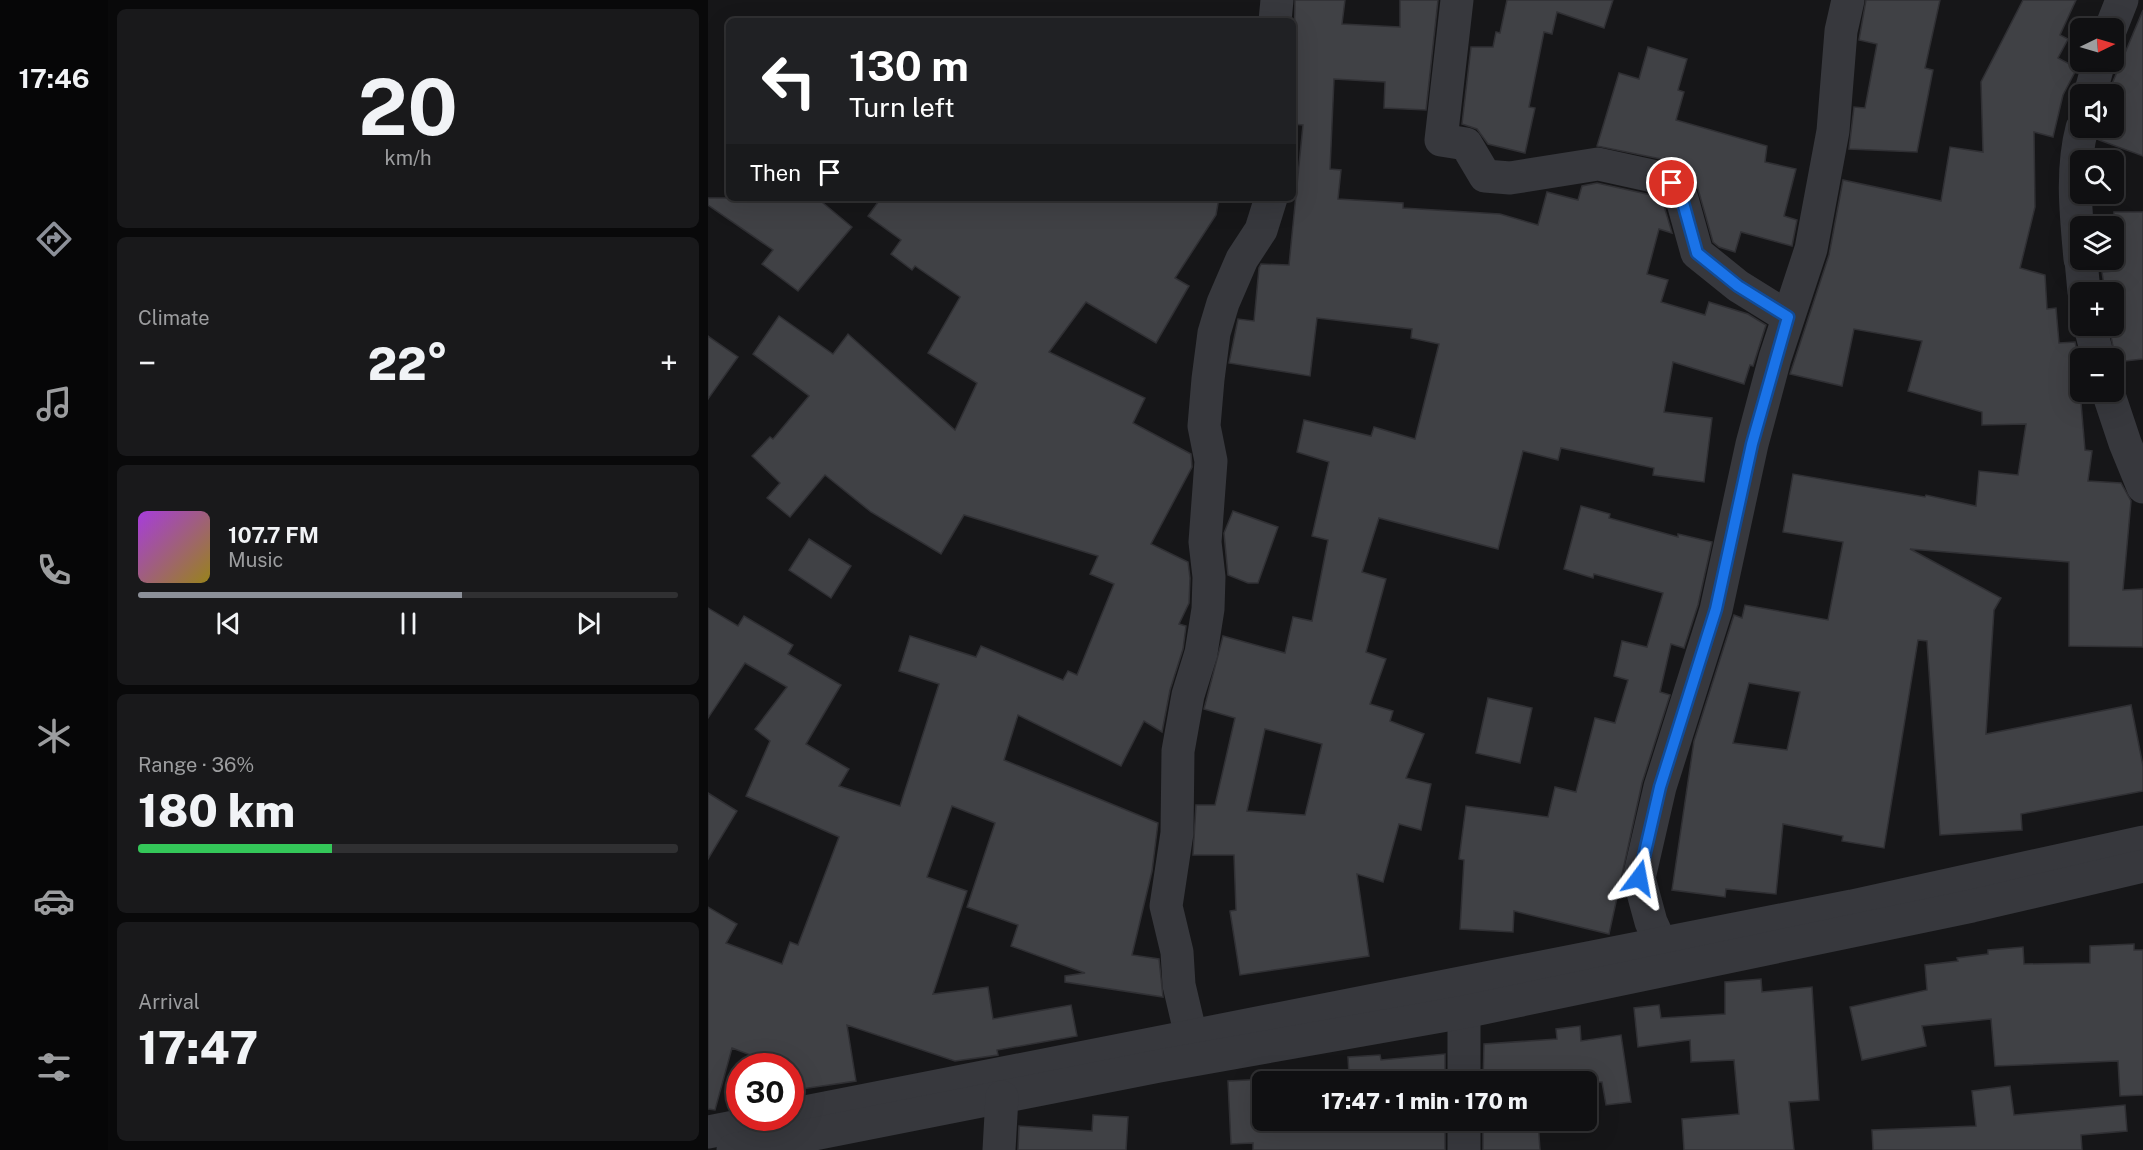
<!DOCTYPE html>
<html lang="en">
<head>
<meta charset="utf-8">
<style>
  body { margin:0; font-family:"Public Sans",sans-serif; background:#19191b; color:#f1f3f6; height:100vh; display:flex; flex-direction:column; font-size:22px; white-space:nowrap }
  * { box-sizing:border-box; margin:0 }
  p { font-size:20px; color:#9c9d9f }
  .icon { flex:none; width:33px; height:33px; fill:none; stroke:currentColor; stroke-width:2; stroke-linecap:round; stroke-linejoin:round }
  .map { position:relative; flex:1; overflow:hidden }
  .details { display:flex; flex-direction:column; gap:9px; padding:9px; background:#09090a; width:600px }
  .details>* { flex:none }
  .top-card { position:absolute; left:18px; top:18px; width:570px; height:183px; border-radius:9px; box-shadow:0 6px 24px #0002,0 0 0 2px #303032; background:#202124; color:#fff; overflow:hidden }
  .needle { width:39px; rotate:85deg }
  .fabs { position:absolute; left:1362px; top:18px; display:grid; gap:12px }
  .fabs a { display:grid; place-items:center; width:54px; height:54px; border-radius:9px; background:#101012; box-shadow:0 6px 24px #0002,0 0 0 2px #303032; font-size:30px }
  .speed { position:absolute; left:18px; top:1053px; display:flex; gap:12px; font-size:30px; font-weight:700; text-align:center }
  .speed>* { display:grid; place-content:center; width:78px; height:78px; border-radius:50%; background:#101012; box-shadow:0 6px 24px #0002,0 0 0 2px #303032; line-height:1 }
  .speed .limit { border:9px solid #d22; background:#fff; color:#111 }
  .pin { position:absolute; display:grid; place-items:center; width:51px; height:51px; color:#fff; margin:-26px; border:3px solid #fff; border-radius:50%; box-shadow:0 2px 6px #0007 }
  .me { position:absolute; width:66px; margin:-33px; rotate:13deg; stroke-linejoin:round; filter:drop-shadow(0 0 4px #0008) }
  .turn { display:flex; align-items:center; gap:21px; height:126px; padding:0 24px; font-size:27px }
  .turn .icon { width:78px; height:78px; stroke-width:2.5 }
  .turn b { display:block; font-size:42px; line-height:51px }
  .then { display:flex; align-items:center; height:57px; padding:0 24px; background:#0003; gap:12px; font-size:22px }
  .big { font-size:45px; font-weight:800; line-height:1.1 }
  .details .tile { flex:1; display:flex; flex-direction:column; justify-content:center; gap:9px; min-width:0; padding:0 21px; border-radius:9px; background:#19191b }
  .details .dial { align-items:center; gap:0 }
  .dial b { font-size:78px; line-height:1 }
  .song { display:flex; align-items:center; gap:18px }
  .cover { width:72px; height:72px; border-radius:9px; background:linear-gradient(135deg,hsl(280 70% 55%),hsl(50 70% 35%)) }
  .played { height:6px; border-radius:3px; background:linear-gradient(90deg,#8c9099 60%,#303032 60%) }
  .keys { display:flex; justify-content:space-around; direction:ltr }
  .heat { display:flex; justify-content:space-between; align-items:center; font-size:33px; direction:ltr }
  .charge { height:9px; border-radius:4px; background:linear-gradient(90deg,#34c759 36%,#303032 0) }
  .trip { position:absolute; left:544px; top:1071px; width:345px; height:60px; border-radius:9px; background:#101012; box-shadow:0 6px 24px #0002,0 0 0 2px #303032; font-weight:800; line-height:60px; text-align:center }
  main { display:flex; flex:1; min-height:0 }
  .dock { display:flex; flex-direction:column; width:108px; justify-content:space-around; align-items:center; background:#060607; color:#9c9d9f }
  .dock .icon { width:42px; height:42px }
  .dock .active { color:#8c9099 }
  .dock b { font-size:27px; color:#f1f3f6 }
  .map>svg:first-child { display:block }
  .building { fill:#404145; stroke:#303034; stroke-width:1.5; fill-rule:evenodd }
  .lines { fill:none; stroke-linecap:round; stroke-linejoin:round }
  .minor { stroke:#37383d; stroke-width:33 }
  .route-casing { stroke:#114b97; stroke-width:15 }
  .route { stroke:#1a73e8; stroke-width:10 }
</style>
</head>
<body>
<main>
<nav class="dock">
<b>17:46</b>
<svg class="icon active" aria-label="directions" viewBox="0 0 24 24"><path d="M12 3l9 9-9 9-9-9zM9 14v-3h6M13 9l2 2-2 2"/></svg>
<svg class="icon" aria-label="music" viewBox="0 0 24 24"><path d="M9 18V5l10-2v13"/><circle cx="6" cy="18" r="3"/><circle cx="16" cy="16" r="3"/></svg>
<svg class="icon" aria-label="phone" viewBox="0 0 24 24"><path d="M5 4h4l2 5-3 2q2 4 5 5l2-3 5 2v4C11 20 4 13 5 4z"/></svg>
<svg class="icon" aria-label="climate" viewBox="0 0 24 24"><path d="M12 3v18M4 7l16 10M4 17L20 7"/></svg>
<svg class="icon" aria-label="car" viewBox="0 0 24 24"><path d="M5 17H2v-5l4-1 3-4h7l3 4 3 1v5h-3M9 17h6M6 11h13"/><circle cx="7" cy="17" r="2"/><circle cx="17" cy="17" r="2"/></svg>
<svg class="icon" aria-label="filters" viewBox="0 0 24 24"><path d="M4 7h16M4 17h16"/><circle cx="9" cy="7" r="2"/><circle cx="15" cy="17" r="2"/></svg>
</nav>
<section class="details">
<div class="tile dial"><b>20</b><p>km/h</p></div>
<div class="tile"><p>Climate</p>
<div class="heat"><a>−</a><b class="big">22°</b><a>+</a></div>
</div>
<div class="tile">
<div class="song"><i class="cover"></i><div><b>107.7 FM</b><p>Music</p></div></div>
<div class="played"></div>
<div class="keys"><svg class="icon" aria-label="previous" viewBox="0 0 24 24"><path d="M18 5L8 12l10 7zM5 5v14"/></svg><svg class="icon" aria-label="pause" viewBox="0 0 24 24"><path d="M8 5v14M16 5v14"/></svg><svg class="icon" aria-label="next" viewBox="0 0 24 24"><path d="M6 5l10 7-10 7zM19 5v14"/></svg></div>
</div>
<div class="tile"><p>Range · 36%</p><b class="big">180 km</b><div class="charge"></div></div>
<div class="tile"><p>Arrival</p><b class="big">17:47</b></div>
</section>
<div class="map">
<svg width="1435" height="1150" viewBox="0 0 1435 1150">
  <rect width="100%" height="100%" fill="#161618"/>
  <g class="building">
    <path d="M587,0H637L634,24L692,27V0H730L718,110L676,108L677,82L626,79L622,169L633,170L630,199L695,203V208L792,214L830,225L839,192L870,200L874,186L889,183L943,195L954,199L964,233L951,229L939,274L960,280L953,302L997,315L1001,302L1040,314L1058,325L1045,366L1042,365L1036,384L965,362L956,412L1004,418L996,482L945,475L946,468L853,448L850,460L815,451L790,549L671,518L654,572L678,579L658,652L678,659L662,704L685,711L682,721L716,734L698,778L723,784L713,830L691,824L675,882L649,874L661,956L532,975L522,911L528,910L526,855H485L488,805H507L527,718L496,709L515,636L577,653L585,617L604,621L620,540L604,536L621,462L589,452L596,420L663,436L666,427L707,439L731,344L703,338L704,329L609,318L602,376L521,363L530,319L546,321L551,268L553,264L581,265L595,125L585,124ZM557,729L614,744L597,815L539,811Z"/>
    <path d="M799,0H905L896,28L849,12L844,34L836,32L821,107L827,108L817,153L780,144L769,129L754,124L763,47H785L788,32L792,33Z"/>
    <path d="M1158,0H1232L1217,68L1225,70L1209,152L1141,149L1146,107L1157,108L1169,44L1151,40Z"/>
    <path d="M1315,0H1368L1352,35L1360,39L1350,58L1369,68L1355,95L1345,137L1326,132L1327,207L1312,268L1337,275L1339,309L1348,308L1351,343L1367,342L1372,364L1370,367L1377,450L1384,451L1380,481L1413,483L1423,501L1415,590L1435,589V647L1361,646V562L1202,549L1293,598L1286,610L1278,734L1423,705L1435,766V791L1313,814L1314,830L1232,835L1219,641L1210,640L1176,848L1134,841L1135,836L1075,824L1068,894L1018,889L1017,897L964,890L986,741L1026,615L1034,618L1037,605L1120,620L1135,542L1075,532L1085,474L1217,497L1218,495L1268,506L1271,471L1310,475L1318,424L1274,425V412L1200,391L1214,341L1146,329L1134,386L1082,374L1121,255L1135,180L1233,201L1242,147L1275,152L1273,82ZM1041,683L1092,692L1079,750L1025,743Z"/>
    <path d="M1435,10V156L1391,140L1393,128H1406L1405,94L1408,86L1404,84Z"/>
    <path d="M940,47L979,59L970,90L976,92L968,120L1059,146L1057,162L1088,169L1076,216L1089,220L1084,246L1033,232L1027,252L1011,247L1005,242L988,182L976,169L953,159L889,146L911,73L931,79Z"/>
    <path d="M0,198H109L144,227L90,291L54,264L65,250L0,205Z"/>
    <path d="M173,198H511L508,215L467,278L481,286L448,343L378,302L341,352L437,398L425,423L483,454L484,467L443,544L480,562L482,578L481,603L471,624L478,626L475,649L462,690L454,732L436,721L413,766L310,715L296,760L450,823L444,871L424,955L451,959L455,997L357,982V976L377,973L303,946L310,925L259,907L287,823L244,806L219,877L259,891L225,994L280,987L285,1019L363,1005L369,1036L289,1050L290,1055L247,1061L139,1025L148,1081L87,1090L82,1066H72L24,1048L7,1110L0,1109V907L29,924L18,943L74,964L82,942L90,945L131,837L38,796L62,741L47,729L79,687L37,663L0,718V608L30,626L36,616L85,645L80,654L133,685L98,744L141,769L131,786L192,806L231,684L191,671L202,636L268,657L273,646L355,680L360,671L369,675L406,584L382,574L390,556L256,515L233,554L163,512L117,475L82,517L59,498L72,483L44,456L62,437L65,439L101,396L45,354L71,316L125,354L140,334L247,430L269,383L220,353L252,297L207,266L204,270L183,254L193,240L160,216Z"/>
    <path d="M1406,212H1435V359L1408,362L1401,326H1406V292H1397L1394,272L1406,271Z"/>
    <path d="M0,336L30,357L0,399Z"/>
    <path d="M873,506L902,514L901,518L970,537V534L1004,542L990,605L976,648L963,644L952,692L962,695L934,783L901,934L806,911L805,932L752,929L756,860L751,859L758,806L840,817L847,787L868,792L887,718L907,723L920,680L906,676L914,641L939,647L955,593L886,574L885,578L856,569Z"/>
    <path d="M525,511L570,527L550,583H540L520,575L516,533Z"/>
    <path d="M101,539L143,566L123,598L81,570Z"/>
    <path d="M780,698L824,708L812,763L768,753Z"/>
    <path d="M0,793L29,811L0,859Z"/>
    <path d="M1426,944V950H1435V1095L1412,1096L1410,1061L1287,1066L1283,1019L1214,1026L1218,1046L1154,1060L1142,1007L1219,990L1217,965L1250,961L1249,958L1280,954V950L1315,947L1316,964L1382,963V946Z"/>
    <path d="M1053,979L1054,992L1104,987L1111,1100L1081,1102L1086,1150H976L974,1119L1031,1114L1026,1060L983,1062L982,1040L930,1047L926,1008L951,1005L953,1018L1017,1014V982Z"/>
    <path d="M872,1026L873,1041L913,1035L923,1102L898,1105L894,1082H775L776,1044L849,1039L848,1029Z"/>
    <path d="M737,1054V1082H555V1120H737V1150H545V1143L523,1144L520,1081L641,1075L640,1057L672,1055L673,1060Z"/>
    <path d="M1302,1086L1306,1115L1417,1105L1419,1131L1373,1135L1374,1150H1165L1164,1130L1268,1126L1264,1091Z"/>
    <path d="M385,1115L420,1117L418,1150H310L311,1126L384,1131Z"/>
    <path d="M775,1120H830L832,1150H775Z"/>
  </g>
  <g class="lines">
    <g class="minor">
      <path d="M749,0L733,140L758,144L777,176L802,178L890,164L949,177L964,183L970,188L974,199L989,253L1030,286L1080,317"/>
      <path d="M567,21L569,0"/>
      <path d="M1403,28L1414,0"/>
      <path d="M1382,94L1391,62"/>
      <path d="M1372,259C1368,215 1363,170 1374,128"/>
      <path d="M1373,260L1376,292"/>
      <path d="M1382,326L1390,358"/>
      <path d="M1400,392L1417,443L1435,487"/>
      <path d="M953,944L943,922L931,878L952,787L1008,610L1044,444L1067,358L1103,249L1125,131L1133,31L1140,0"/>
      <path d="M483,1036L471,985L469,952L458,906L469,833L470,751L480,695L493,653L500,609L501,577L497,542L503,461L496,426L500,379L506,333L515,303L534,259L553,230L563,198"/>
      <path d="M756,1082V1012"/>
      <path d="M82,1115L1144,906L1435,842"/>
      <path d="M0,1132L71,1118"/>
      <path d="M25,1150L451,1066L756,1012L1264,906L1435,866"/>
      <path d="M291,1150L294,1097"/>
      <path d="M756,1150V1120"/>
    </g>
  </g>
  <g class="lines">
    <defs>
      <path id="route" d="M931,878L952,787L1008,609L1044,444L1080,317L1030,286L989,253L974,199L970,189L964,183"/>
    </defs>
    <use href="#route" class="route-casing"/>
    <use href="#route" class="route"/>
  </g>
</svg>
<div class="fabs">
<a><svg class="needle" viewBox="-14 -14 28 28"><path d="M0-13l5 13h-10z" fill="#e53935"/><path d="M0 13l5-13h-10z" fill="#9c9d9f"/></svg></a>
<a><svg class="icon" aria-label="sound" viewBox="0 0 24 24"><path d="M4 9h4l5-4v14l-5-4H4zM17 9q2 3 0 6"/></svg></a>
<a><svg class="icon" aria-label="search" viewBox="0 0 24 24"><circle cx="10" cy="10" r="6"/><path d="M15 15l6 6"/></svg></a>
<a><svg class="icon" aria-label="layers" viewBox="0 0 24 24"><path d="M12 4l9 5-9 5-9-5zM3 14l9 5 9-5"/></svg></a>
<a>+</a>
<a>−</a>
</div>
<div class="speed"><div class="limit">30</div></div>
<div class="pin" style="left:964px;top:183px;background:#d93025"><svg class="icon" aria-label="arrive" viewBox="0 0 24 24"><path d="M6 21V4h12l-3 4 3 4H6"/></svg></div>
<svg class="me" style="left:931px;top:878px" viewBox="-20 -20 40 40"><path d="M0-17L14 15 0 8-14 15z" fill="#1a73e8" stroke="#fff" stroke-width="4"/></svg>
<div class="trip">17:47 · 1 min · 170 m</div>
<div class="top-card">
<div class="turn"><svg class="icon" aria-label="left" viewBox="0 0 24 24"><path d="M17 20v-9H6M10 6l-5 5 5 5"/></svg><div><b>130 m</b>Turn left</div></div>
<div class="then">Then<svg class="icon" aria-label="arrive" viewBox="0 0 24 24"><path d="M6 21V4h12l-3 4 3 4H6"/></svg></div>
</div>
</div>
</main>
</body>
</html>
